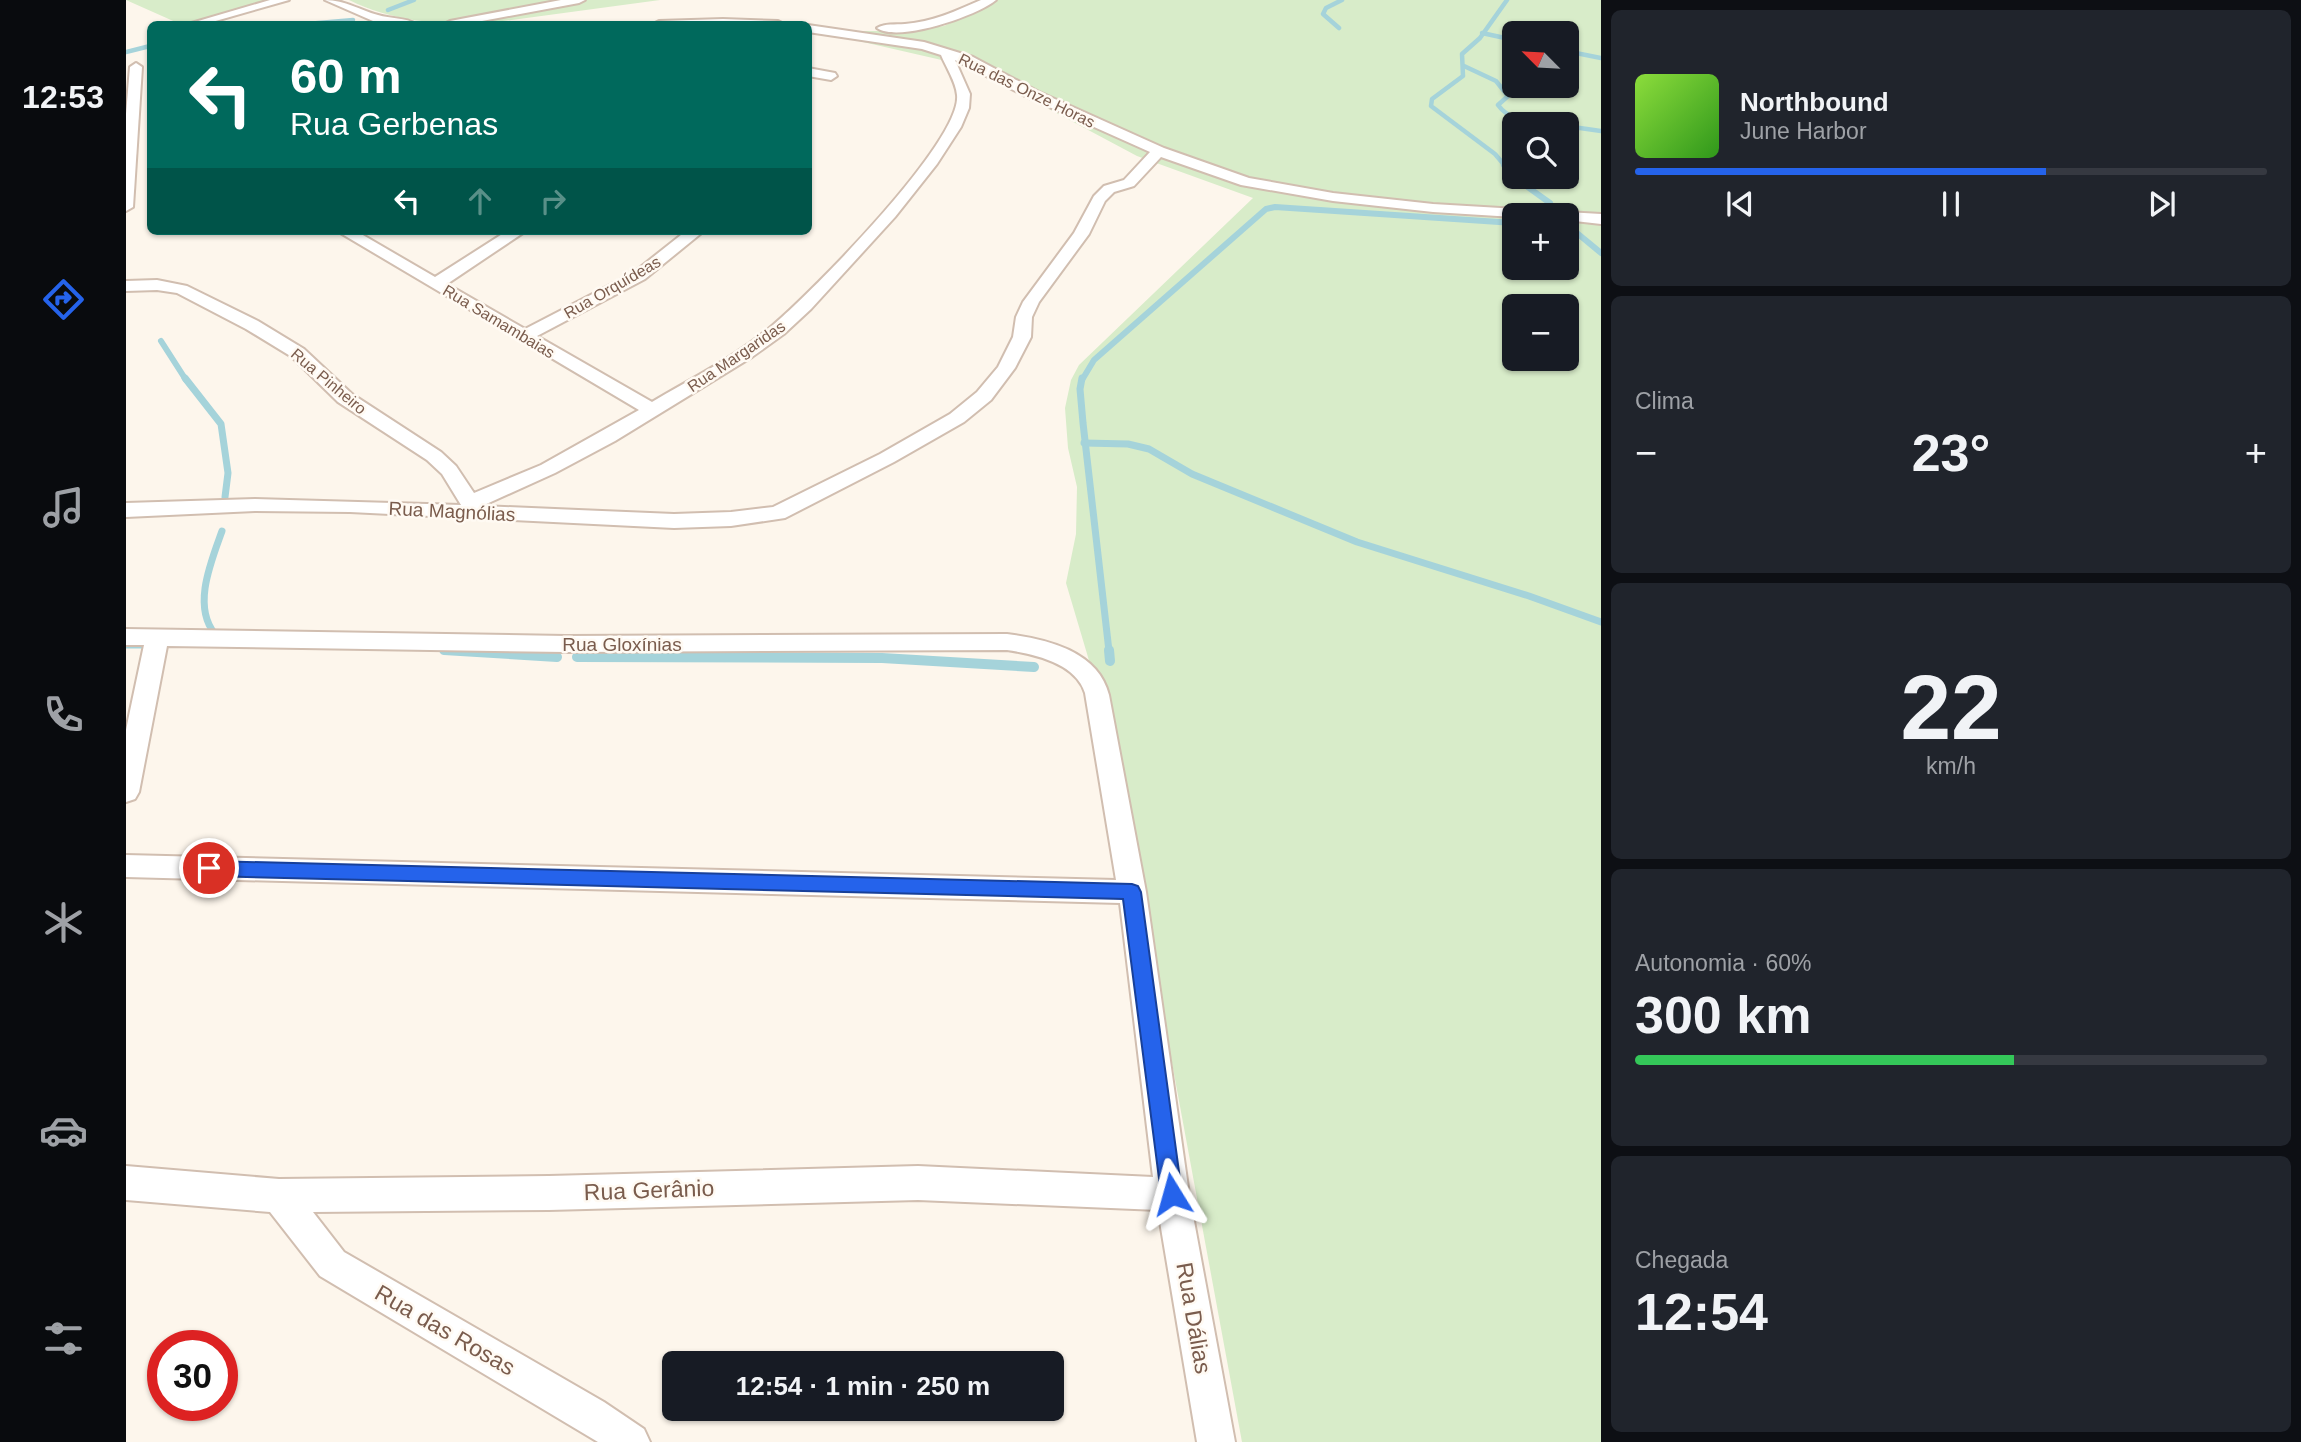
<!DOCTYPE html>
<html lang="pt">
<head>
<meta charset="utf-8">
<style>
  body { margin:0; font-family:Arial,sans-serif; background:#20242c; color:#f1f3f6; height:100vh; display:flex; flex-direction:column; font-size:26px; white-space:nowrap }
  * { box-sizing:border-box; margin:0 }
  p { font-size:23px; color:#9ea1a6 }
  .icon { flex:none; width:38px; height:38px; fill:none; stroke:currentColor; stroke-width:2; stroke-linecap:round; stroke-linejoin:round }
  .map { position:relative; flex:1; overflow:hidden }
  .drawer { display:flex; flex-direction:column; gap:10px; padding:10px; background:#0d0f14; width:700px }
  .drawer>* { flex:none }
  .top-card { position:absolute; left:21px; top:21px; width:665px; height:214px; border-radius:10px; box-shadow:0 2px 5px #0004; background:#00695c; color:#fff; overflow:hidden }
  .needle { width:46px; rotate:294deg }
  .tools { position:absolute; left:1376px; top:21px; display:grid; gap:14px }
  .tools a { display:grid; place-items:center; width:77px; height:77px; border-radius:10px; background:#171b24; box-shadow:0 2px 5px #0004; font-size:35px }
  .speed { position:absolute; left:21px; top:1330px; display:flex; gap:14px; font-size:35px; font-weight:700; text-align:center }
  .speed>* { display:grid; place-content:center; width:91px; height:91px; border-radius:50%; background:#171b24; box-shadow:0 2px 5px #0004; line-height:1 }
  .speed .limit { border:10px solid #d22; background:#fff; color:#111 }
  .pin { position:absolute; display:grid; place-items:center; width:60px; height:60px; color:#fff; margin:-30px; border:4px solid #fff; border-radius:50%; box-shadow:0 2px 7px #0007 }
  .me { position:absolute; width:77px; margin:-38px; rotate:352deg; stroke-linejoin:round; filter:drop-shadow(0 0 5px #0008) }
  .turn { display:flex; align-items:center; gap:24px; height:147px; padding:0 28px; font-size:32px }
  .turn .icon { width:91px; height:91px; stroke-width:2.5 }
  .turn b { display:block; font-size:49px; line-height:60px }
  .lanes { display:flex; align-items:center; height:66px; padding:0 28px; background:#0003; justify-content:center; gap:35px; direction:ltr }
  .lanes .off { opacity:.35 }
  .big { font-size:52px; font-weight:800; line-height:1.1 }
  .drawer .card { flex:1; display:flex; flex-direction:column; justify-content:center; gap:10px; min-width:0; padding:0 24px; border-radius:10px; background:#20242c }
  .drawer .dial { align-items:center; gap:0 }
  .dial b { font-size:91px; line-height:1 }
  .song { display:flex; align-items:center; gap:21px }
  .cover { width:84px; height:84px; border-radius:10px; background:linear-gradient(135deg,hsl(90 70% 55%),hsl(110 70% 35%)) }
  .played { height:7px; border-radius:4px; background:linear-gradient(90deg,#2563eb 65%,#363941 65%) }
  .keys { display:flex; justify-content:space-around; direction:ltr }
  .heat { display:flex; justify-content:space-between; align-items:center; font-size:38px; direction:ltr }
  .charge { height:10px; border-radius:5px; background:linear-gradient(90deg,#34c759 60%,#363941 0) }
  .trip { position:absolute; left:536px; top:1351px; width:402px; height:70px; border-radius:10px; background:#171b24; box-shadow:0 2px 5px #0004; font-weight:800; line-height:70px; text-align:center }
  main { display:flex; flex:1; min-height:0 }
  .menu { display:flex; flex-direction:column; width:126px; justify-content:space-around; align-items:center; background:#090b0e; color:#9ea1a6 }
  .menu .icon { width:49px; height:49px }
  .menu .current { color:#2563eb }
  .menu b { font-size:32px; color:#f1f3f6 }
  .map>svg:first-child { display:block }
  .green { fill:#d8ecc9; fill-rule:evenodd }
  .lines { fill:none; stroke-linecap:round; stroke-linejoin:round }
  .stream-far3 { stroke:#a5d3da; stroke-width:4.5 }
  .stream-far2 { stroke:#a5d3da; stroke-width:6 }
  .stream-far1 { stroke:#a5d3da; stroke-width:7 }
  .stream { stroke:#a5d3da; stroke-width:10 }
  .street-casing { stroke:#d1beb0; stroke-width:4 }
  .street { fill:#fff; fill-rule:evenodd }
  .route { fill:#2563eb; stroke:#184099; stroke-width:2 }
  .labels { text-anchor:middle; stroke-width:5; stroke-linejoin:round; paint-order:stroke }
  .far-street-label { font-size:16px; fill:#7a5c4d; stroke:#fffaf3 }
  .street-label { font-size:19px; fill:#7a5c4d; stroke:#fffaf3 }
  .near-street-label { font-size:23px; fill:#7a5c4d; stroke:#fffaf3 }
</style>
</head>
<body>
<main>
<nav class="menu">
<b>12:53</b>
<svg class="icon current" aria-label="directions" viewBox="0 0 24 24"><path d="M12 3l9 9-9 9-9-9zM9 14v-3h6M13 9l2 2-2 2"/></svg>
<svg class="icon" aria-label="music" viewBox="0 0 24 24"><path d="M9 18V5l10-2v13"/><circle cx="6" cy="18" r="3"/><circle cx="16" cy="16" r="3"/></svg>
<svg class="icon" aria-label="phone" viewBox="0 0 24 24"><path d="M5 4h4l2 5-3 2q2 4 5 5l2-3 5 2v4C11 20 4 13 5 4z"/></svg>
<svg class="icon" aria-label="climate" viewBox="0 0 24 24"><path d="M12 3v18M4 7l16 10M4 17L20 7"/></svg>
<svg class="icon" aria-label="car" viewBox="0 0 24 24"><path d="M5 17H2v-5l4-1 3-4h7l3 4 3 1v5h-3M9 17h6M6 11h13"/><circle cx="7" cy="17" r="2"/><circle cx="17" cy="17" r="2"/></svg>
<svg class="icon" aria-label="filters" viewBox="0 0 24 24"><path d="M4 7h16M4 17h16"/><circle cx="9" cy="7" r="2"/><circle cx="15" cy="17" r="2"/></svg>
</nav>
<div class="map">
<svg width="1475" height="1442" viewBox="0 0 1475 1442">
  <rect width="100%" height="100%" fill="#fdf6ec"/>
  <g class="green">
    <path d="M0,0H149L65,24H54Z"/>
    <path d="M223,0H534L355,24C309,24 265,21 223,0Z"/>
    <path d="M872,0H1475V1442H1116L986,738L940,583L950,534L951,487L942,448L939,408L945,380L953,365L1127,198L1011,156L861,76L833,64L689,31H780L818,26ZM1388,33H1440V86H1388ZM1388,124H1440V177H1388ZM1388,215H1440V268H1388ZM1388,306H1440V359H1388Z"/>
  </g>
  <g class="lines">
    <g class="stream-far3">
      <path d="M262,10L288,0"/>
      <path d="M181,24L227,20"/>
      <path d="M1213,28L1197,14L1200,8L1216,0"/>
      <path d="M1356,33L1388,40"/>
      <path d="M1440,51L1475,58"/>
      <path d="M0,52L24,46"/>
      <path d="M1338,66L1370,81L1382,96L1372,105C1384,122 1406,122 1425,124"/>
      <path d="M1440,126L1475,131"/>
      <path d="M1380,167L1369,154L1305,106L1306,99L1337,76L1336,54L1354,38L1381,0"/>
    </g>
    <g class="stream-far2">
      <path d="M1378,165L1389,178L1424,203"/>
      <path d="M1440,224L1475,253"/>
      <path d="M35,341L60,380"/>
      <path d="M956,380L968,360L1140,209L1149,207L1388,223"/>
    </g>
    <g class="stream-far1">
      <path d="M59,378L95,424L102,473L99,497"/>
      <path d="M956,378L954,389L957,423L983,651"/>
      <path d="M958,443L1002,444L1023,449L1066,474L1231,542L1403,596L1475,622"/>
      <path d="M89,634C66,606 85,562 96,531"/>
      <path d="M0,645H19"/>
      <path d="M318,650L340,651"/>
    </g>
    <g class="stream">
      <path d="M318,650L431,657"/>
      <path d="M983,650L984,661"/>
      <path d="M451,657L756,658L908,667"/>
    </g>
    <defs>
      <g id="street">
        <path d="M144,0H163L79,24H62Z"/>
        <path d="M199,0C220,0 233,10 252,15C264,19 280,17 290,24L247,21Z"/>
        <path d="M435,0H459L453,3L340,24H318L324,21Z"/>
        <path d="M855,0H870C851,16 772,43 751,28C759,23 769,25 779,24C806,22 830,11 855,0Z"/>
        <path d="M597,19L652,21L658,24H527L533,21Z"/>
        <path d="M682,25L798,42L847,57L911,91L1038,148L1123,178L1207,193L1307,204L1475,214V224L1440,220V215L1388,217L1307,212L1207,201L1115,185L1035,157L1008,186L988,192L979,201L963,234L913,302L906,317L905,337L889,368L865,400L838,422L768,462L659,518L605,526L548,528L224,512L129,511L0,517V503L129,499L335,505L316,474L301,460L212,402L166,357L120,329L51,293L31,290L0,291V281L31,280L61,286L132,321L178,349L226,394L315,452L330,466L348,493L415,465L513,410L211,231H230L309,277L381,231H400L321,284L399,329L507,273L560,231H578L519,279L411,336L526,402C566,378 611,356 647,325C685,293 836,141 831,95C830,82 820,67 815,55L796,49L682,32ZM829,60L901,97L1024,152L998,180L978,186L968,196L948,233L897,302L890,317L887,337L872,367L851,392L824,414L754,454L647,507L605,512L548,514L356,506L429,473L489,441L626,357L658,334L685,309L769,217L811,164L835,127L843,108L844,94Z"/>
        <path d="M10,63L16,67L7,207L0,211V114L4,67Z"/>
        <path d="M682,68L709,73L711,76L705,80L682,76Z"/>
        <path d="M0,629L440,636L881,634C921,639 972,651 983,695L1020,892L1063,1194L1109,1442H1071L1032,1210L792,1200L423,1210L187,1212L218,1252L478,1402L518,1429L524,1442H472L194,1276L144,1212L0,1200V1166L153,1179L423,1176L792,1166L1027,1177L994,903L0,877V855L990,880L959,693C950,663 908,654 881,650L440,652L41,646L13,792L9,799L0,802V730L18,645H0Z"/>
      </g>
    </defs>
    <use href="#street" class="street-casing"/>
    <use href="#street" class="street"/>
  </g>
  <path class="route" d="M83,861L1006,884L1012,886L1015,892L1056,1194L1053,1202L1046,1205L1038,1202L1035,1194L997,899L83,876L77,874L74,868L77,863Z"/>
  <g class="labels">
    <g class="far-street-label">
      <text transform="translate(901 90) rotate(26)" y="6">Rua das Onze Horas</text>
      <text transform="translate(486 287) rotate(-30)" y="6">Rua Orquídeas</text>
      <text transform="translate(373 321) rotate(31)" y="6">Rua Samambaias</text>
      <text transform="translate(610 356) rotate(-34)" y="6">Rua Margaridas</text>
      <text transform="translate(203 381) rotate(40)" y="6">Rua Pinheiro</text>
    </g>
    <g class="street-label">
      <text transform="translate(326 511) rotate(3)" y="7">Rua Magnólias</text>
      <text x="496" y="651">Rua Gloxínias</text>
    </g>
    <g class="near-street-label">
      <text transform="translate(523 1190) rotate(-2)" y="8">Rua Gerânio</text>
      <text transform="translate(1068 1318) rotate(80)" y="8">Rua Dálias</text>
      <text transform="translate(319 1330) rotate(30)" y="8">Rua das Rosas</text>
    </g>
  </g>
</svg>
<div class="tools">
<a><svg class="needle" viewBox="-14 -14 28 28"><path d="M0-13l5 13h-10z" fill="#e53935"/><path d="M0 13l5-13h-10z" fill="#9ea1a6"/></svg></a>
<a><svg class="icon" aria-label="search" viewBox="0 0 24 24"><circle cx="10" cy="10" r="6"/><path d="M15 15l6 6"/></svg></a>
<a>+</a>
<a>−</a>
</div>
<div class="speed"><div class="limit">30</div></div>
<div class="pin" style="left:83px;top:868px;background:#d93025"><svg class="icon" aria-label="arrive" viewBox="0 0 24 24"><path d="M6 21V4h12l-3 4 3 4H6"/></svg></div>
<svg class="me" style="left:1046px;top:1194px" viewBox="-20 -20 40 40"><path d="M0-17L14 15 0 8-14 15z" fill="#2563eb" stroke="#fff" stroke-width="4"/></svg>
<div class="trip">12:54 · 1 min · 250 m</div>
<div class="top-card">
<div class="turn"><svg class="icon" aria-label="left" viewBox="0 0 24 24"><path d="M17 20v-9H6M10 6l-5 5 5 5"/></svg><div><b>60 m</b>Rua Gerbenas</div></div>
<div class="lanes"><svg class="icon" aria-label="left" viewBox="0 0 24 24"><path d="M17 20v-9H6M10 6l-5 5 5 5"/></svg><svg class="icon off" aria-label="ahead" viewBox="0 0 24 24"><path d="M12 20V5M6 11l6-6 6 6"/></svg><svg class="icon off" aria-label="right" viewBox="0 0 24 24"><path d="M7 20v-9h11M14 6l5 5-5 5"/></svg></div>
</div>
</div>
<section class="drawer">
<div class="card">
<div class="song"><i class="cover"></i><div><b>Northbound</b><p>June Harbor</p></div></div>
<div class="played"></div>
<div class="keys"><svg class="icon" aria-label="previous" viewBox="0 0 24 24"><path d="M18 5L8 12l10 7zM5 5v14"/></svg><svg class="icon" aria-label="pause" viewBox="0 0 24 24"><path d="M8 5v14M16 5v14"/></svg><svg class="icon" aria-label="next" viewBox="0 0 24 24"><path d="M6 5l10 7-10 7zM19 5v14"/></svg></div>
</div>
<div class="card"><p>Clima</p>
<div class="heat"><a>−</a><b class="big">23°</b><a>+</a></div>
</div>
<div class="card dial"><b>22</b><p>km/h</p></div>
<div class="card"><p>Autonomia · 60%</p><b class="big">300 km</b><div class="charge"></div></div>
<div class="card"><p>Chegada</p><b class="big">12:54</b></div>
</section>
</main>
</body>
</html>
